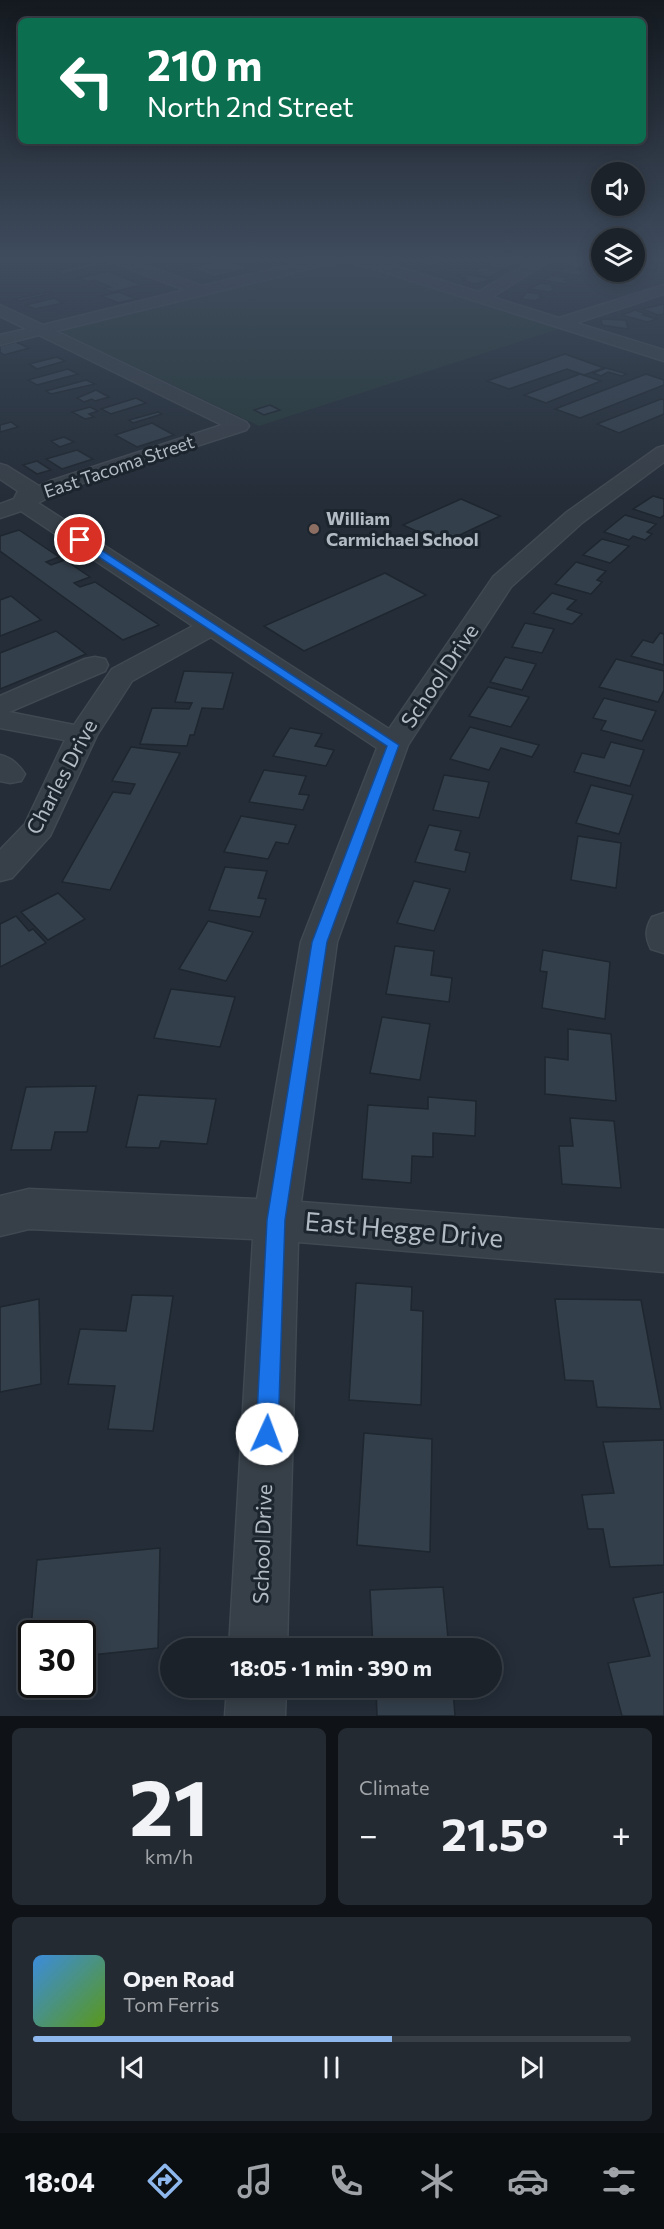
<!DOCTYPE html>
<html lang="en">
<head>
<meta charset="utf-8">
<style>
  body { margin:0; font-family:Commissioner,sans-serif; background:#242a32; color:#f1f3f6; height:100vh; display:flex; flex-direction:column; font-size:22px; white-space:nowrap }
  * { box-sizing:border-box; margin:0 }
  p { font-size:20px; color:#a0a4a8 }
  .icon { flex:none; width:33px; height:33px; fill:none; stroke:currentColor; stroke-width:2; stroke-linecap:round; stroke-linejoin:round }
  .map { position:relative; height:1716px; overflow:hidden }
  .panel { display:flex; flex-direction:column; gap:12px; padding:12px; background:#0f1317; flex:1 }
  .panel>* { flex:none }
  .guide { position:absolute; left:18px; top:18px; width:628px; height:126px; border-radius:9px; box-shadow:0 3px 15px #0003,0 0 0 2px #393f47; background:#0b6e4f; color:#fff; overflow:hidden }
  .fabs { position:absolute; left:591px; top:162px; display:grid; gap:12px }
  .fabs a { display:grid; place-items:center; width:54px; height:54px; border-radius:50%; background:#1b222a; box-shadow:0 3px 15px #0003,0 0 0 2px #393f47; font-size:30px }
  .speed { position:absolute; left:18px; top:1620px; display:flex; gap:12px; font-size:30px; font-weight:700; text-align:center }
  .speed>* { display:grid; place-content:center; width:78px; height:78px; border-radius:50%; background:#1b222a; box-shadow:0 3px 15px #0003,0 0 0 2px #393f47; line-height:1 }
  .speed .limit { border:3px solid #111; border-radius:9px; background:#fff; color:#111 }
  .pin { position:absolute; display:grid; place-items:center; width:51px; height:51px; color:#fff; margin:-26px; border:3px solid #fff; border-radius:50%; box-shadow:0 2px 6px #0007 }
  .me { position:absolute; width:66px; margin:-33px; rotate:2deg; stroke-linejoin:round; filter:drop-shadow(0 0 4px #0008) }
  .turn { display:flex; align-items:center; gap:21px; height:126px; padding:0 30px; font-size:27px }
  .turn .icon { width:78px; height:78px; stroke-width:2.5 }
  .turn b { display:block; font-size:42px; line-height:51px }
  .big { font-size:45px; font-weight:700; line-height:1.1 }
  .panel .tile { flex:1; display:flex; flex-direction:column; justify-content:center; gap:9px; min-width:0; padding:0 21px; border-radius:9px; background:#242a32 }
  .panel .dial { align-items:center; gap:0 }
  .dial b { font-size:78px; line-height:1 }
  .song { display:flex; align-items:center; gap:18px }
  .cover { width:72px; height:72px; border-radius:9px; background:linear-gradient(135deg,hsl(210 70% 55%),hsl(90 70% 35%)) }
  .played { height:6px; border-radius:3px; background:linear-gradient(90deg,#8eb8ed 60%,#393f47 60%) }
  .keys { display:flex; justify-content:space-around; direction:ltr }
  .heat { display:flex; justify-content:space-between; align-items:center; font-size:33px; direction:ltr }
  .panel .tiles { flex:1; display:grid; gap:12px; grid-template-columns:1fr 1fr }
  .tile:last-child { grid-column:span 2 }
  .trip { position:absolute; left:160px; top:1638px; width:342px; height:60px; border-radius:30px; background:#1b222a; box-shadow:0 3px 15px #0003,0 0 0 2px #393f47; font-weight:700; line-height:60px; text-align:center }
  .tab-bar { display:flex; height:96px; justify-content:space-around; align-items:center; background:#0b0e11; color:#a0a4a8 }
  .tab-bar .icon { width:42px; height:42px }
  .tab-bar .on { color:#8eb8ed }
  .tab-bar b { font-size:27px; color:#f1f3f6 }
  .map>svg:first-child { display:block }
  .green { fill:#263839 }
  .building { fill:#333f4b; stroke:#1e262f; stroke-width:1.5 }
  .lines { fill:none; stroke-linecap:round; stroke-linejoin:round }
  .minor-casing { stroke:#404851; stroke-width:3 }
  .minor { fill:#373f48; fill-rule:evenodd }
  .route { fill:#1a73e8; stroke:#114b97; stroke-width:1.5 }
  .education-dot { fill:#8d6e63; stroke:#1c242d; stroke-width:2 }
  .labels { text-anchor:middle; stroke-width:6; stroke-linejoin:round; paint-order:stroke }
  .far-street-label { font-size:18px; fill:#b2bac4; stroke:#1c242d }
  .far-poi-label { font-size:18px; font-weight:bold; fill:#b2bac4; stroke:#1c242d; text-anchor:start }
  .street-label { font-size:21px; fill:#b2bac4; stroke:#1c242d }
  .near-street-label { font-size:26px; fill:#b2bac4; stroke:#1c242d }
</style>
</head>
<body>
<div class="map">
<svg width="664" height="1716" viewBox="0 0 664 1716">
  <rect width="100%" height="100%" fill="#242d38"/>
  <path class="green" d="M346,259L559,329L259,426L59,331Z"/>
  <g class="building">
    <path d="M226,260L250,268L214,277L187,267Z"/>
    <path d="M497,260L518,263L504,269L487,266Z"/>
    <path d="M577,260L590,262L587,264L591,265L585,269L568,266Z"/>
    <path d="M94,262L101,265L63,274L55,271Z"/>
    <path d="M426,262L437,263L435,265L444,266L417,267Z"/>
    <path d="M642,262L660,264L653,270L640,268L644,264L640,263Z"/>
    <path d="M482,267L500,270L490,277L476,275L480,273L475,272Z"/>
    <path d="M565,268L586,271L579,276L557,272Z"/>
    <path d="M634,269L647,271L645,273H648L642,278L624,275L627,273H623L634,272Z"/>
    <path d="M108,271L142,285L112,292L103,288L111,287L95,280L88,282L79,278Z"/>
    <path d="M462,274L483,277L492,280L474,284L463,281L467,280L462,279L466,278L457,275Z"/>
    <path d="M553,275L567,278L564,280L569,281L565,284L542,280Z"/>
    <path d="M621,277L639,280L636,282H640L631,286L613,283Z"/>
    <path d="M540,283L554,285L551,287L555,288L550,292L529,289Z"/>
    <path d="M49,292L54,293L19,301L15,299Z"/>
    <path d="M119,292L136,299L118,303L101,296Z"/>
    <path d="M527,292L541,294L539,296L543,297L535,301L521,299Z"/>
    <path d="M54,298L63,303L35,309L26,305Z"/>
    <path d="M664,304V314L658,315L642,309Z"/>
    <path d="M635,310L646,314L643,315L657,319L647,322L622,315Z"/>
    <path d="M601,319L626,320L628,329L602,325Z"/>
    <path d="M16,342L29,348L4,355L0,352V346Z"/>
    <path d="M565,354L604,368L584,375L567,369L509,389L487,381Z"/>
    <path d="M57,357L65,361L37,369L29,364Z"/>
    <path d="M606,368L627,374L622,376L608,372L601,376L593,373Z"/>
    <path d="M68,369L78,374L37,385L28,380Z"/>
    <path d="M580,374L601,381L546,403L524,395Z"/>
    <path d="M646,374L664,380V385L580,418L555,409Z"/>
    <path d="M86,380L95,384L51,394L46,391Z"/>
    <path d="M96,390L109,397L95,401L92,399L84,402L77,398Z"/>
    <path d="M136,398L146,403L111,414L101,409Z"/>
    <path d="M661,399L664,400V414L619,433L597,424Z"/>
    <path d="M270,405L280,410L264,415L254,410Z"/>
    <path d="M90,407L98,411L89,414L94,417L85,419L72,412Z"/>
    <path d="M158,412L162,414L133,423L129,420Z"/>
    <path d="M11,422L18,427L0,432V425Z"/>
    <path d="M152,423L174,435L137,447L115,435Z"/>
    <path d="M64,437L74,442L60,447L51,441Z"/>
    <path d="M77,450L93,459L62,469L46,459Z"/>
    <path d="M37,461L51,470L37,474L23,465Z"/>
    <path d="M653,496L664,499V515L660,518L633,509Z"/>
    <path d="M461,499L500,516L443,543L403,525Z"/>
    <path d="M625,515L656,524L647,532L652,534L645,540L633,536L629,540L604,532Z"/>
    <path d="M19,530L59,557L46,562L51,565L65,560L90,577L74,583L80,587L95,582L159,625L123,640L0,551V536Z"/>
    <path d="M602,539L629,546L610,563L583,555Z"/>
    <path d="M576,562L606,571L597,580L602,582L591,594L555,584Z"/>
    <path d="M385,573L426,595L304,651L264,626Z"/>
    <path d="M552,593L576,600L567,609L582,614L572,624L533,613Z"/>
    <path d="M11,596L41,620L0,636V600Z"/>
    <path d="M525,623L554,629L542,653L512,647Z"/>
    <path d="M56,631L86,654L0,689V653Z"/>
    <path d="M660,633L664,634V665L631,656L643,640L653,643Z"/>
    <path d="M505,657L536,664L522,690L490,682Z"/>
    <path d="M616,659L664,671V690L658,702L599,687Z"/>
    <path d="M184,671L233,673L223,709L202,708L194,735H190L187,746L140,744L152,708L189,709L192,703L175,702Z"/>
    <path d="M488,687L529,697L511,727L469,716Z"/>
    <path d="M604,698L656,711L642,741L601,730L606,721L593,718Z"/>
    <path d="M470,727L539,745L532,757L501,748L489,770L450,759Z"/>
    <path d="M290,728L322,734L315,746L334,750L326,766L273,756Z"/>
    <path d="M611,742L644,750L630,786L574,772L582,753L604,758Z"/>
    <path d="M131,747L180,753L110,890L62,882L113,792L130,794L135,784L112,781Z"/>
    <path d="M264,770L306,776L299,794L309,795L303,810L249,802Z"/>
    <path d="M444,775L489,782L479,818L433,810Z"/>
    <path d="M591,785L633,795L619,834L576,823Z"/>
    <path d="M241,816L296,825L288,844L276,842L268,859L224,852Z"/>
    <path d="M429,825L461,831L455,850L470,853L465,872L415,862Z"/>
    <path d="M578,836L621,843L616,888L571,880Z"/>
    <path d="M225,867L267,871L258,898L266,899L260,917L209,910Z"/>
    <path d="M414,881L450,889L434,931L397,923Z"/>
    <path d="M58,893L85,919L48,940L21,912Z"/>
    <path d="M16,916L29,931L33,929L46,943L0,967V924Z"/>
    <path d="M208,921L253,932L226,981L179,969Z"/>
    <path d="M395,946L434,951L431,975L452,978L449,1002L386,994Z"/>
    <path d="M543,950L610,962L605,1019L542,1008L547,972L540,971Z"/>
    <path d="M171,989L235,997L220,1047L154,1038Z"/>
    <path d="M382,1017L430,1024L420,1080L370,1073Z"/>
    <path d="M568,1029L611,1034L616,1101L545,1094V1057L568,1060Z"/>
    <path d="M96,1086L87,1132H55L51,1150H11L26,1087Z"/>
    <path d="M138,1095L216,1099L207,1144L161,1141L159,1148L126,1147Z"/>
    <path d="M428,1097L476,1101L475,1136L433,1133V1157L412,1156L411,1183L362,1179L368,1105L428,1109Z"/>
    <path d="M570,1118L614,1121L621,1188L562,1184L559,1146H573Z"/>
    <path d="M356,1283L412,1287L411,1310L423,1311L421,1405L349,1400Z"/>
    <path d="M132,1295L173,1296L153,1431L108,1429L115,1386L68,1384L80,1329L126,1331Z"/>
    <path d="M39,1299L41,1384L0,1392V1307Z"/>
    <path d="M555,1299L641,1300L661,1409L597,1407L593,1381L565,1380Z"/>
    <path d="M364,1433L432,1439L430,1552L357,1545Z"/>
    <path d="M664,1440V1565L610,1567L603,1529H588L582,1495L614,1493L603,1442Z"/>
    <path d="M160,1548L158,1648L82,1656V1634H32V1661L28,1662L37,1560Z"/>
    <path d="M443,1587L449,1648H373L370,1590Z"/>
    <path d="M664,1592V1716H622L608,1663L650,1656L633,1598Z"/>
    <path d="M376,1688H453L455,1716H377Z"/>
  </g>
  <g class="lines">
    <defs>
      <g id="minor">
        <path d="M109,259H129L202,286L314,259H339L337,262L56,331L246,422L249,426L246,430L64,489L38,503L389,729L493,577L567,512L657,448L664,446V462L583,522L511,587L408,745L337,942L301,1202L664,1230V1272L298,1242L287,1648H229L253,1239L29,1229L0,1236V1196L29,1189L257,1199L301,942L377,748L211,637L132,681L97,735L50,836L12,878L0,881V850L25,824L65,740L0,728V696L85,659L95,657L105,659L108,665L105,671L9,712L74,725L112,669L193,626L21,511L0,518V504L14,499L18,491L0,479V464L7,466L39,486L50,481L222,425L39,335L0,345V335L26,329L0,316V305L43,325L185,290L111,262Z"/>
        <path d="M351,259H373L478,292L535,259H552L492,297L559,318L664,285V294L576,323L664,350V361L353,262Z"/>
        <path d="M0,755C12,758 18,764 25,774L21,781L10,783L0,781Z"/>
        <path d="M664,913V953L651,949C645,937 645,929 652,917Z"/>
        <path d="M227,1688H286L285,1716H225Z"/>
      </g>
    </defs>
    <use href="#minor" class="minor-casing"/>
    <use href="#minor" class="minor"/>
  </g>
  <linearGradient id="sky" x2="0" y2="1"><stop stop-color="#14191f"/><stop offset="0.52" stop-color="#3f4c5e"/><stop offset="1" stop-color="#3f4c5e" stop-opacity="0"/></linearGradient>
  <rect width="664" height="499" fill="url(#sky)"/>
  <path class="route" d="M76,538H83L399,745L327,942L285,1220L278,1434L275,1442L267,1445L259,1442L256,1434L267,1220L312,942L387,746L76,542Z"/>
  <circle class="education-dot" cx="314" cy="529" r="6"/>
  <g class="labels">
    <g class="far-street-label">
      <text transform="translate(119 467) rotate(-19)" y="6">East Tacoma Street</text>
    </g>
    <g class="far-poi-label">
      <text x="326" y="525">William<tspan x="326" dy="21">Carmichael School</tspan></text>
    </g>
    <g class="street-label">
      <text transform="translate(440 676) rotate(-56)" y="7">School Drive</text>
      <text transform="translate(62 777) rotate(-62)" y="7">Charles Drive</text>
      <text transform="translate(263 1544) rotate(-88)" y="7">School Drive</text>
    </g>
    <g class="near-street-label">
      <text transform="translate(404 1230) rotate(5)" y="9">East Hegge Drive</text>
    </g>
  </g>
</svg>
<div class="fabs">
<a><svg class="icon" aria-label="sound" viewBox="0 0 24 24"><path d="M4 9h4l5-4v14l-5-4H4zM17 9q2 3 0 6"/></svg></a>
<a><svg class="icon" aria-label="layers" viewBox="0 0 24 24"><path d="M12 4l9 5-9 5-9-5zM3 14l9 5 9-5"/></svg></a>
</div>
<div class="speed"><div class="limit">30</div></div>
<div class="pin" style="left:80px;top:540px;background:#d93025"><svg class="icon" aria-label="arrive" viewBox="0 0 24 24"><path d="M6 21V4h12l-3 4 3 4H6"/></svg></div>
<svg class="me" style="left:267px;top:1434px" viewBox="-20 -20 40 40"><circle r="19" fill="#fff"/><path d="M0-13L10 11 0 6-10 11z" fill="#1a73e8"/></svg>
<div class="trip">18:05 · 1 min · 390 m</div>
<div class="guide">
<div class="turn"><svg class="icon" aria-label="left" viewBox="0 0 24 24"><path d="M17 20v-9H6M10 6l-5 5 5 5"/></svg><div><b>210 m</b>North 2nd Street</div></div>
</div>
</div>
<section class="panel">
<div class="tiles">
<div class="tile dial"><b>21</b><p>km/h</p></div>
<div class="tile"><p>Climate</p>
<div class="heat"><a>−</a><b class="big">21.5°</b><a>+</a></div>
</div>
<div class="tile">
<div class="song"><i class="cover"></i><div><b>Open Road</b><p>Tom Ferris</p></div></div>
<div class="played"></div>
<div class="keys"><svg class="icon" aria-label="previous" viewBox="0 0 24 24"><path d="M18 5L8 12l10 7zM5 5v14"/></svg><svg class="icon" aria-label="pause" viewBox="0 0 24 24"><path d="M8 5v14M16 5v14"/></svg><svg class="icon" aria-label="next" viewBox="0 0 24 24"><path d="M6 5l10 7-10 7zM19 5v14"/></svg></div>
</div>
</div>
</section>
<nav class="tab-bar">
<b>18:04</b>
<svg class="icon on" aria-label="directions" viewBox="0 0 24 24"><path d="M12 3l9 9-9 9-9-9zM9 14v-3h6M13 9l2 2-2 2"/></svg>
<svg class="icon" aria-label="music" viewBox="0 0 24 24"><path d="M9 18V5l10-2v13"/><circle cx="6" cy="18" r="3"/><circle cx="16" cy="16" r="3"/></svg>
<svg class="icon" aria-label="phone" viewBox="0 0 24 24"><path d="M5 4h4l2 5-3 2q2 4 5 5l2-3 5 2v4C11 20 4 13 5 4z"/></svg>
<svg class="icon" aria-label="climate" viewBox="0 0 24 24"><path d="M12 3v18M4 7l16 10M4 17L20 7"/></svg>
<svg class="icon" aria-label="car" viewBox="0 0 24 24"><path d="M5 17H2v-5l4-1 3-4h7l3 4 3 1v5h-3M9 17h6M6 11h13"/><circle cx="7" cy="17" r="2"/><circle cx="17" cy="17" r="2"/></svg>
<svg class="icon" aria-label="filters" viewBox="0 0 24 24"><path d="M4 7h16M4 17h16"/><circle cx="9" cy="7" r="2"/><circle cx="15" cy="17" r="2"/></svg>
</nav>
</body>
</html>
